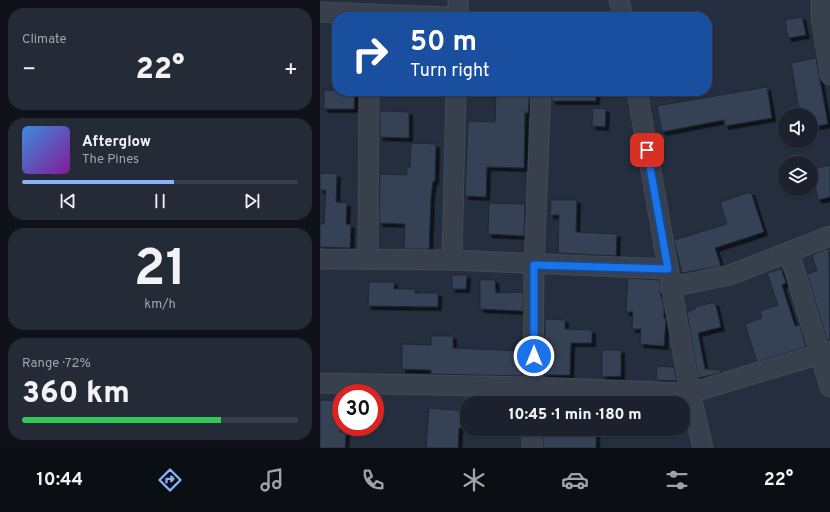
<!DOCTYPE html>
<html lang="en">
<head>
<meta charset="utf-8">
<style>
  body { margin:0; font-family:Overpass,sans-serif; background:#242a36; color:#f1f3f6; height:100vh; display:flex; flex-direction:column; font-size:15px; white-space:nowrap }
  * { box-sizing:border-box; margin:0 }
  p { font-size:13px; color:#a0a4aa }
  .icon { flex:none; width:22px; height:22px; fill:none; stroke:currentColor; stroke-width:2; stroke-linecap:round; stroke-linejoin:round }
  .map { position:relative; flex:1; overflow:hidden }
  .drawer { display:flex; flex-direction:column; gap:8px; padding:8px; background:#0f1319; width:320px }
  .drawer>* { flex:none }
  .top-card { position:absolute; left:12px; top:12px; width:380px; height:84px; border-radius:16px; box-shadow:0 1px 3px #0004,0 0 0 1px #393f4a; background:#1a4fa0; color:#fff; overflow:hidden }
  .buttons { position:absolute; left:458px; top:108px; display:grid; gap:8px }
  .buttons a { display:grid; place-items:center; width:40px; height:40px; border-radius:50%; background:#1b222e; box-shadow:0 1px 3px #0004,0 0 0 1px #393f4a; font-size:20px }
  .speed { position:absolute; left:12px; top:384px; display:flex; gap:8px; font-size:20px; font-weight:700; text-align:center }
  .speed>* { display:grid; place-content:center; width:52px; height:52px; border-radius:50%; background:#1b222e; box-shadow:0 1px 3px #0004,0 0 0 1px #393f4a; line-height:1 }
  .speed .limit { border:6px solid #d22; background:#fff; color:#111 }
  .pin { position:absolute; display:grid; place-items:center; width:34px; height:34px; color:#fff; margin:-17px; border-radius:8px; box-shadow:0 2px 6px #0006 }
  .me { position:absolute; width:44px; margin:-22px; rotate:0deg; stroke-linejoin:round; filter:drop-shadow(0 0 3px #0008) }
  .turn { display:flex; align-items:center; gap:14px; height:84px; padding:0 12px; font-size:18px }
  .turn .icon { width:52px; height:52px; stroke-width:2.5 }
  .turn b { display:block; font-size:28px; line-height:34px }
  .big { font-size:30px; font-weight:800; line-height:1.1 }
  .drawer .widget { flex:1; display:flex; flex-direction:column; justify-content:center; gap:6px; min-width:0; padding:0 14px; border-radius:16px; background:#242a36 }
  .drawer .dial { align-items:center; gap:0 }
  .dial b { font-size:52px; line-height:1 }
  .song { display:flex; align-items:center; gap:12px }
  .cover { width:48px; height:48px; border-radius:6px; background:linear-gradient(135deg,hsl(210 70% 55%),hsl(290 70% 35%)) }
  .played { height:4px; border-radius:2px; background:linear-gradient(90deg,#89b3f8 55%,#393f4a 55%) }
  .keys { display:flex; justify-content:space-around; direction:ltr }
  .heat { display:flex; justify-content:space-between; align-items:center; font-size:22px; direction:ltr }
  .charge { height:6px; border-radius:3px; background:linear-gradient(90deg,#34c759 72%,#393f4a 0) }
  .trip { position:absolute; left:140px; top:396px; width:230px; height:40px; border-radius:16px; background:#1b222e; box-shadow:0 1px 3px #0004,0 0 0 1px #393f4a; font-weight:800; line-height:40px; text-align:center }
  .tabs { display:flex; height:64px; justify-content:space-around; align-items:center; background:#0b0e12; color:#a0a4aa }
  .tabs .icon { width:28px; height:28px }
  .tabs .on { color:#89b3f8 }
  .tabs b { font-size:18px; color:#f1f3f6 }
  main { display:flex; flex:1; min-height:0 }
  .map>svg:first-child { display:block }
  .building { fill:#364254; stroke:#1f2735; filter:url(#shadow) }
  .lines { fill:none; stroke-linecap:round; stroke-linejoin:round }
  .minor-casing { stroke:#414957; stroke-width:21 }
  .minor { stroke:#38404e; stroke-width:19 }
  .route-casing { stroke:#114b97; stroke-width:10 }
  .route { stroke:#1a73e8; stroke-width:7 }
</style>
</head>
<body>
<main>
<section class="drawer">
<div class="widget"><p>Climate</p>
<div class="heat"><a>−</a><b class="big">22°</b><a>+</a></div>
</div>
<div class="widget">
<div class="song"><i class="cover"></i><div><b>Afterglow</b><p>The Pines</p></div></div>
<div class="played"></div>
<div class="keys"><svg class="icon" aria-label="previous" viewBox="0 0 24 24"><path d="M18 5L8 12l10 7zM5 5v14"/></svg><svg class="icon" aria-label="pause" viewBox="0 0 24 24"><path d="M8 5v14M16 5v14"/></svg><svg class="icon" aria-label="next" viewBox="0 0 24 24"><path d="M6 5l10 7-10 7zM19 5v14"/></svg></div>
</div>
<div class="widget dial"><b>21</b><p>km/h</p></div>
<div class="widget"><p>Range · 72%</p><b class="big">360 km</b><div class="charge"></div></div>
</section>
<div class="map">
<svg width="510" height="448" viewBox="0 0 510 448">
  <defs>
    <filter id="shadow"><feDropShadow dx="3.5" dy="3.5" stdDeviation="0" flood-color="#0009"/></filter>
  </defs>
  <rect width="100%" height="100%" fill="#242e3e"/>
  <g class="building">
    <path d="M482,17L486,35L468,38L465,20Z"/>
    <path d="M496,58L508,124L491,127V115H480L471,63Z"/>
    <path d="M447,87L452,118L405,126L404,120L342,132L337,106Z"/>
    <path d="M4,90L35,91L34,109H4Z"/>
    <path d="M176,91H210L208,113H205L204,168L167,167L166,197L145,196L148,121L175,122Z"/>
    <rect x="232" y="91" width="44" height="10"/>
    <path d="M273,108L286,109L285,127L272,126Z"/>
    <path d="M60,111L89,112V138L60,137Z"/>
    <path d="M91,143L116,144L115,181H113L111,196L109,249H84L85,224L59,223L60,174L87,175V167H90Z"/>
    <path d="M510,165V197L498,200L492,169Z"/>
    <path d="M0,173L17,174L16,202L27,203L26,224L31,225L30,248L0,247V224H4L6,190H0Z"/>
    <path d="M431,192L444,232L395,248L401,266L362,273L354,240L407,224L400,202Z"/>
    <path d="M231,200H257L256,232L297,234L296,256L238,253L239,215H230Z"/>
    <path d="M169,203L205,204L204,236L168,234Z"/>
    <path d="M509,248L510,340H507L487,274L497,271L492,255Z"/>
    <path d="M461,269L466,283L462,285L475,326L480,325L486,347L437,362L425,324L442,318L440,311L458,305L447,273Z"/>
    <path d="M132,275H147L146,289H132Z"/>
    <path d="M308,278L339,280L341,297H342L344,307V318L346,319L344,346L320,344L321,329H312L313,312H306Z"/>
    <path d="M160,280H175L176,293L203,292V311L160,309Z"/>
    <path d="M49,282H74V289H95V293H118V307L48,306Z"/>
    <path d="M395,302L401,327L378,333L385,369L400,370V373L378,378L367,312L375,309V307Z"/>
    <path d="M225,319L245,320V329L272,330V343H251L250,375H224Z"/>
    <path d="M111,336H133V348L202,351V376L111,374V370L82,369V344L111,345Z"/>
    <path d="M282,350H301V376L282,377Z"/>
    <path d="M337,366L354,367L357,381L336,380Z"/>
    <path d="M0,400L21,401L20,432H26L25,448H0Z"/>
    <path d="M109,408L147,411V428H139L138,448H106Z"/>
    <rect x="223" y="429" width="53" height="19"/>
  </g>
  <g class="lines">
    <defs>
      <g id="minor">
        <path d="M299,0L303,17"/>
        <path d="M501,0V16L510,75"/>
        <path d="M0,12L130,17"/>
        <path d="M138,17V0"/>
        <path d="M317,91L370,393L383,448"/>
        <path d="M469,252L510,387"/>
        <path d="M0,259L132,260L348,269"/>
        <path d="M48,260L49,91"/>
        <path d="M132,260L136,91"/>
        <path d="M350,287L410,275L510,236"/>
        <path d="M0,383L213,387L370,393L510,351"/>
        <path d="M213,403L214,265L221,91"/>
        <path d="M212,448V429"/>
      </g>
    </defs>
    <use href="#minor" class="minor-casing"/>
    <use href="#minor" class="minor"/>
  </g>
  <g class="lines">
    <defs>
      <path id="route" d="M214,356V265L348,269L327,150"/>
    </defs>
    <use href="#route" class="route-casing"/>
    <use href="#route" class="route"/>
  </g>
</svg>
<div class="buttons">
<a><svg class="icon" aria-label="sound" viewBox="0 0 24 24"><path d="M4 9h4l5-4v14l-5-4H4zM17 9q2 3 0 6"/></svg></a>
<a><svg class="icon" aria-label="layers" viewBox="0 0 24 24"><path d="M12 4l9 5-9 5-9-5zM3 14l9 5 9-5"/></svg></a>
</div>
<div class="speed"><div class="limit">30</div></div>
<div class="pin" style="left:327px;top:150px;background:#d93025"><svg class="icon" aria-label="arrive" viewBox="0 0 24 24"><path d="M6 21V4h12l-3 4 3 4H6"/></svg></div>
<svg class="me" style="left:214px;top:356px" viewBox="-20 -20 40 40"><circle r="17" fill="#1a73e8" stroke="#fff" stroke-width="3"/><path d="M0-11L8 9 0 5-8 9z" fill="#fff"/></svg>
<div class="trip">10:45 · 1 min · 180 m</div>
<div class="top-card">
<div class="turn"><svg class="icon" aria-label="right" viewBox="0 0 24 24"><path d="M7 20v-9h11M14 6l5 5-5 5"/></svg><div><b>50 m</b>Turn right</div></div>
</div>
</div>
</main>
<nav class="tabs">
<b>10:44</b>
<svg class="icon on" aria-label="directions" viewBox="0 0 24 24"><path d="M12 3l9 9-9 9-9-9zM9 14v-3h6M13 9l2 2-2 2"/></svg>
<svg class="icon" aria-label="music" viewBox="0 0 24 24"><path d="M9 18V5l10-2v13"/><circle cx="6" cy="18" r="3"/><circle cx="16" cy="16" r="3"/></svg>
<svg class="icon" aria-label="phone" viewBox="0 0 24 24"><path d="M5 4h4l2 5-3 2q2 4 5 5l2-3 5 2v4C11 20 4 13 5 4z"/></svg>
<svg class="icon" aria-label="climate" viewBox="0 0 24 24"><path d="M12 3v18M4 7l16 10M4 17L20 7"/></svg>
<svg class="icon" aria-label="car" viewBox="0 0 24 24"><path d="M5 17H2v-5l4-1 3-4h7l3 4 3 1v5h-3M9 17h6M6 11h13"/><circle cx="7" cy="17" r="2"/><circle cx="17" cy="17" r="2"/></svg>
<svg class="icon" aria-label="filters" viewBox="0 0 24 24"><path d="M4 7h16M4 17h16"/><circle cx="9" cy="7" r="2"/><circle cx="15" cy="17" r="2"/></svg>
<b>22°</b>
</nav>
</body>
</html>
